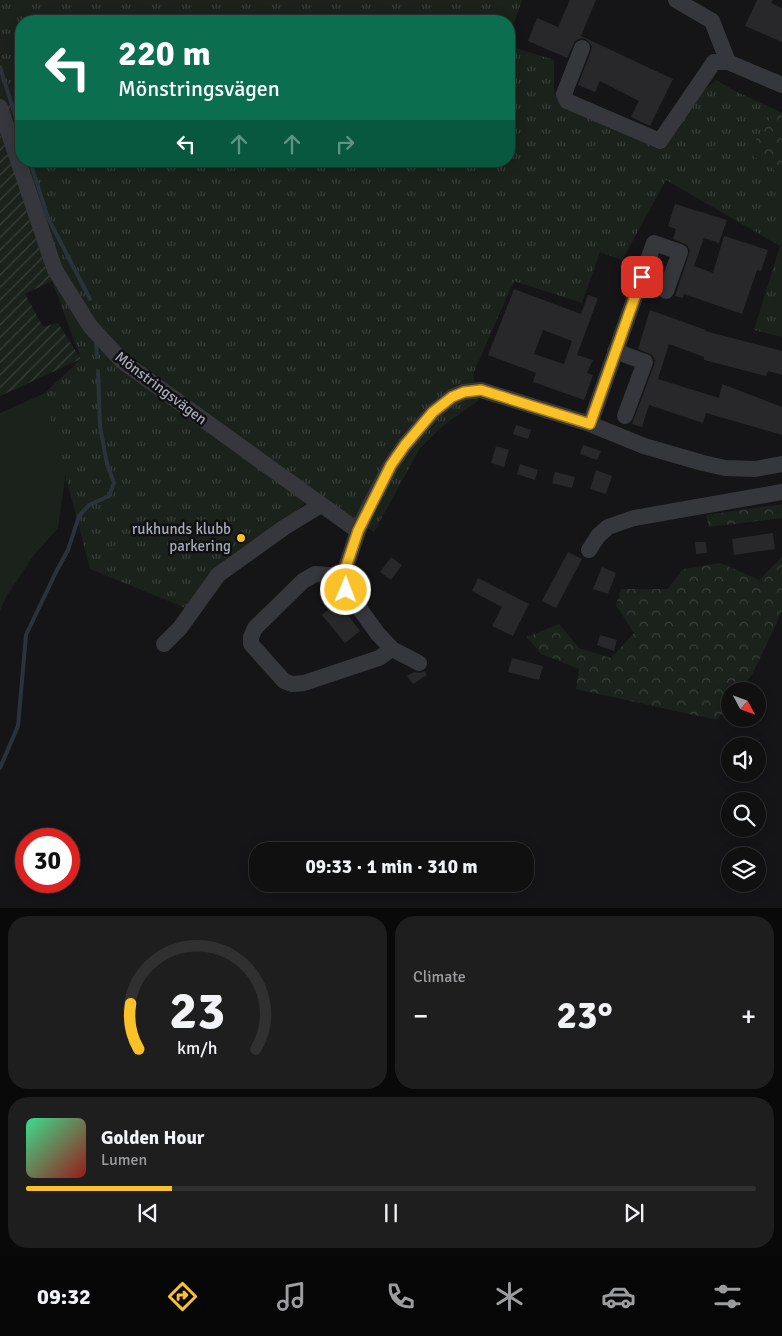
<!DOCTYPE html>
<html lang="en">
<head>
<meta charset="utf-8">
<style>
  body { margin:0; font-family:Signika,sans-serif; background:#1e1e1f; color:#f1f3f6; height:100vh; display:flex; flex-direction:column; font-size:19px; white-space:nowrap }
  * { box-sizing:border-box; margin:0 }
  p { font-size:16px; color:#9c9d9f }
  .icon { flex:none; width:28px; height:28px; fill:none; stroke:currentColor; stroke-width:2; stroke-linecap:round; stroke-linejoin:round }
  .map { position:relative; height:908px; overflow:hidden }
  .side { display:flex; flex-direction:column; gap:8px; padding:8px; background:#090909; flex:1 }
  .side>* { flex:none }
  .hud { position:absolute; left:15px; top:15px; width:500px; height:152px; border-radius:20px; box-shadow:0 2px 12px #0003,0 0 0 1px #303031; background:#0b6e4f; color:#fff; overflow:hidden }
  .needle { width:32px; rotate:131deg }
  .controls { position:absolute; left:721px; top:682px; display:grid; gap:10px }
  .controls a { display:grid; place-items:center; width:45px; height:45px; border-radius:50%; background:#101011; box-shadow:0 2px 12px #0003,0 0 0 1px #303031; font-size:25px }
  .speed { position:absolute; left:15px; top:828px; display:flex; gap:10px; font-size:25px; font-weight:700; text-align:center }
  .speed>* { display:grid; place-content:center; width:65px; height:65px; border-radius:50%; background:#101011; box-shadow:0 2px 12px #0003,0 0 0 1px #303031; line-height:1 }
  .speed .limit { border:8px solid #d22; background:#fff; color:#111 }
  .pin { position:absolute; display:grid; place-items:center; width:42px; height:42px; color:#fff; margin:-21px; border-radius:10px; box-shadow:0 2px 8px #0006 }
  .me { position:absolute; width:55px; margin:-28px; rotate:1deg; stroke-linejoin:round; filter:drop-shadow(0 0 4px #0008) }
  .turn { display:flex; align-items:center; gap:18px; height:105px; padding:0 20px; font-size:22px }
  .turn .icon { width:65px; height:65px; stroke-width:2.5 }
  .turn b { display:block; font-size:35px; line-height:42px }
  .lanes { display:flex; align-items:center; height:48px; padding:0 20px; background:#0003; justify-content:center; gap:25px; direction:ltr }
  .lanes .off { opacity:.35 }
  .big { font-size:38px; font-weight:800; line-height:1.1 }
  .side .tile { flex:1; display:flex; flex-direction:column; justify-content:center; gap:8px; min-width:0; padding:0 18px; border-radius:20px; background:#1e1e1f }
  .side .dial { align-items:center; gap:0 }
  .dial svg { height:130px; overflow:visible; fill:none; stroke:#303031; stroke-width:7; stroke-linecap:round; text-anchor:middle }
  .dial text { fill:#f1f3f6; stroke:none }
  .song { display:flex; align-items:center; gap:15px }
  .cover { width:60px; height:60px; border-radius:8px; background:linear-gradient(135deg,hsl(150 70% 55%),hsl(0 70% 35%)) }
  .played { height:5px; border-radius:2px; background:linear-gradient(90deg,#fbc129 20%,#303031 20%) }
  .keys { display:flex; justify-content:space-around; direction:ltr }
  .heat { display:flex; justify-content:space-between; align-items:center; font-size:28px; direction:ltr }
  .side .tiles { flex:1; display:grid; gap:8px; grid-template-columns:1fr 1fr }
  .tile:last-child { grid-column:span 2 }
  .trip { position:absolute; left:249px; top:842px; width:285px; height:50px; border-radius:20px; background:#101011; box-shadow:0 2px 12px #0003,0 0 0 1px #303031; font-weight:800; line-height:50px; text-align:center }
  .dock { display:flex; height:80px; justify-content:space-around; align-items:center; background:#060607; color:#9c9d9f }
  .dock .icon { width:35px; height:35px }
  .dock .active { color:#fbc129 }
  .dock b { font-size:22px; color:#f1f3f6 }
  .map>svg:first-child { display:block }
  .grass { fill:#1b221c }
  .forest { fill:url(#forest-crowns) }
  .park { fill:url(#park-tufts) }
  .garden { fill:url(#garden-furrows) }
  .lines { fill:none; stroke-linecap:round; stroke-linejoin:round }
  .stream { stroke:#2a333c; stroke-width:4 }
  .building { fill:#28282b; fill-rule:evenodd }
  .minor { stroke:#36373c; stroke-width:16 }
  .route-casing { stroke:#a37d1b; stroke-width:12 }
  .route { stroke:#fbc129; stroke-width:9 }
  .poi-dot { fill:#fbc129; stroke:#101012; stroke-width:2 }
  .labels { text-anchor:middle; stroke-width:5; stroke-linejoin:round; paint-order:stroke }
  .street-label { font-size:15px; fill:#a6abb8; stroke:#101012 }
  .poi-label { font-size:15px; fill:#a6abb8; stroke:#101012; text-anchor:end }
</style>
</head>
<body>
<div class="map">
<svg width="782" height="909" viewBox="0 0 782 909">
  <defs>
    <pattern id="forest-crowns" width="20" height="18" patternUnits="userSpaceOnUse" patternTransform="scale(1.25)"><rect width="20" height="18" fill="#1b221c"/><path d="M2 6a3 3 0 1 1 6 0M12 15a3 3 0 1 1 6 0" fill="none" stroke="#393f3b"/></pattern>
    <pattern id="park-tufts" width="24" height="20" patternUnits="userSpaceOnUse" patternTransform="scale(1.25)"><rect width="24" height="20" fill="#1b221c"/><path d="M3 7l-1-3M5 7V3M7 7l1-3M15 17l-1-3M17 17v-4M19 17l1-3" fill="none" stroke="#393f3b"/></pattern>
    <pattern id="garden-furrows" width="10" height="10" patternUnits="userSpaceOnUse" patternTransform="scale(1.25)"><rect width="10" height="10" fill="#1b221c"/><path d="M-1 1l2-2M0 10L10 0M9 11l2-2" fill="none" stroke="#393f3b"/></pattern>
  </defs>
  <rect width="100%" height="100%" fill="#151517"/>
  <path class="grass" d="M52,390L71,438L58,528L34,555L6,597L0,611V413Z"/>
  <g class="forest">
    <path d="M776,110L782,113V175L747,152Z"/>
    <path d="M782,504V518L709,527L706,515Z"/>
    <path d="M782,557V611L752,675L739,691H730V703L717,720L576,689L579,669L541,654L527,637L559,624L579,648L611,658L634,633L616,605L621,589H668L683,569L721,563L759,580Z"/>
  </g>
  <path class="park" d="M0,0H522L509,37V21H21V161H509V46L554,60V90L564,107L656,148L700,94L716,80L737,92L776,110L747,152L782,175V337L754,330L780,246L666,180L622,260L600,252L582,303L514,281L473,374L479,400L444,425L420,448L374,532L315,494L188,609L90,569L44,394L81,359L42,254L0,132Z"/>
  <path class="garden" d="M0,132L42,254L56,279L25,294L43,327L58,323L81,359L0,396Z"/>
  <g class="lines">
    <g class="stream">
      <path d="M0,67L21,134"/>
      <path d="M30,161L48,218L90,299"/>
      <path d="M96,342L97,357"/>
      <path d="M0,768L18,726L26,635L57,570L68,550L79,516L89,505L109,496L114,483L107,464L100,426L98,371"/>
    </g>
  </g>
  <g class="building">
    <path d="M570,0H596L581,36L673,79L650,126L631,117L639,101L600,81L595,92L578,85L591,51L592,46L586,39L581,38L575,41L567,58L528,41L537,18L558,27Z"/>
    <path d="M757,0H773L771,3L782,8V42L745,26Z"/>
    <path d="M675,204L727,220L719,243L704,238L694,266L713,273L724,236L768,250L761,271L757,270L742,314L684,294L683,298L675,296L690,251L687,245L673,239L676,229L668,226Z"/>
    <path d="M514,289L581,314L588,295L598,298L577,355L593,360L587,373L593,375L584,400L533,382L536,373L488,355ZM543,330L572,341L564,364L534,354Z"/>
    <path d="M650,310L706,330L705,331L782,351V375L768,371L766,376L704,360V357L669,344L658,379L719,398L722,384L782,407V435L706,413L703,423L649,405L642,427L632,424L654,365L655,360L652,355L638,349Z"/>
    <path d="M516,425L531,430L528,439L513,434Z"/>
    <path d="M583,445L601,451L597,460L580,454Z"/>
    <path d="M496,446L509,450L504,467L491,463Z"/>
    <path d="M520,464L538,470L535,480L517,474Z"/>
    <path d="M596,470L612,476L606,494L590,489Z"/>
    <path d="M555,472L575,477L572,488L552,483Z"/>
    <path d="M773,533L775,549L734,555L732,539Z"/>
    <path d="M695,542H706L707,553L696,554Z"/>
    <path d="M568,552L582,559L556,608L542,601Z"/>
    <path d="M391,557L402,565L391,580L380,572Z"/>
    <path d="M602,567L616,573L608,594L593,589Z"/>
    <path d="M478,578L529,604L513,636L492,626L502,607L472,591Z"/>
    <path d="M338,602L360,631L345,643L322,615Z"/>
    <path d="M600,635L617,640L614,651L597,645Z"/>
    <path d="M512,658L543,666L539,680L508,672Z"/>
    <path d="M425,671L427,675L413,684L407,676L414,672L420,673Z"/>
  </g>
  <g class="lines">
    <g class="minor">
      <path d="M676,0L712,21L728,62"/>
      <path d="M582,48L564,94L567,101L660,141L714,62H728L782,85"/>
      <path d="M0,107L55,270L90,326L122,361L358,531"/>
      <path d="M615,351L645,362L625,416"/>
      <path d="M590,424L654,243L680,252L666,291"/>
      <path d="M589,550L598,536L608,527L634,518L782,492"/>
      <path d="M343,576L315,574L303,581L255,628L251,637V644L284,681L292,684L304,683L379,658L392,649"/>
      <path d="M164,644L180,628L218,575L285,527L321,505"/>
      <path d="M419,663L392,649L378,634L346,590L343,576L358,531L368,509L391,465L405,445L433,412L452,397L464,392L481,390L590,424L644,446L703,463L725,468L755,469L782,464"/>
    </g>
  </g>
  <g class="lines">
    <defs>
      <path id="route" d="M346,590L343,576L358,531L391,465L405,445L433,412L452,397L464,392L481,390L590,424L642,277"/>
    </defs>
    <use href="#route" class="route-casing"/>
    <use href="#route" class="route"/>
  </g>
  <circle class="poi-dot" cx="241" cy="538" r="5"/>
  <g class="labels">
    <g class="street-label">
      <text transform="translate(161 388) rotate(37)" y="5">Mönstringsvägen</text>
    </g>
    <g class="poi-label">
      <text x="231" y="534">rukhunds klubb<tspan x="231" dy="17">parkering</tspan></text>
    </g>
  </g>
</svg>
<div class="controls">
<a><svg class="needle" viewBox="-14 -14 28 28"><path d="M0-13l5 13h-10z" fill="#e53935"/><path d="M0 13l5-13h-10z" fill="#9c9d9f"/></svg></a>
<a><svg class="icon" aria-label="sound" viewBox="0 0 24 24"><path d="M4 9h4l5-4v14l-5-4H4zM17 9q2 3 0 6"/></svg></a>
<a><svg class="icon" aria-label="search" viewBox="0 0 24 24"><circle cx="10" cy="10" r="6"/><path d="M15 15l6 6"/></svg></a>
<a><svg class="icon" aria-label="layers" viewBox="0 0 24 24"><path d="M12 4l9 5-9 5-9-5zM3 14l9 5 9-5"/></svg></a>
</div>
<div class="speed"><div class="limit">30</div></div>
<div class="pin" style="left:642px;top:277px;background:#d93025"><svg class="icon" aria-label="arrive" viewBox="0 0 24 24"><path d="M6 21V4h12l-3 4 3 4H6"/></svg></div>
<svg class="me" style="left:346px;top:590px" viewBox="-20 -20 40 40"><circle r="17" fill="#fbc129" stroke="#fff" stroke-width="3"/><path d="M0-11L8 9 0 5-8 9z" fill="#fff"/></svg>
<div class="trip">09:33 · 1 min · 310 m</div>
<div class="hud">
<div class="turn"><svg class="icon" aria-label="left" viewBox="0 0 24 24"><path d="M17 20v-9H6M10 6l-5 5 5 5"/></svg><div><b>220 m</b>Mönstringsvägen</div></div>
<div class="lanes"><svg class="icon" aria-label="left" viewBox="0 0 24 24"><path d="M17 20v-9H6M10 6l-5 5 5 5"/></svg><svg class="icon off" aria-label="ahead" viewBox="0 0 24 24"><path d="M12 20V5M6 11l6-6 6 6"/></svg><svg class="icon off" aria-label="ahead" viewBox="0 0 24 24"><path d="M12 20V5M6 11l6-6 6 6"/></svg><svg class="icon off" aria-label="right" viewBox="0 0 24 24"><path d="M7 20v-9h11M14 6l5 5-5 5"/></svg></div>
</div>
</div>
<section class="side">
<div class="tiles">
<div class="tile dial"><svg viewBox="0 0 100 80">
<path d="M14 69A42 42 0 1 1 86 69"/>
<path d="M14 69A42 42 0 0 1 9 41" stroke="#fbc129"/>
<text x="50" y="56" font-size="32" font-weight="700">23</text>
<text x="50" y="72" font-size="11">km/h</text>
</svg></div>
<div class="tile"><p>Climate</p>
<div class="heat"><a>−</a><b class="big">23°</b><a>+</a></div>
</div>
<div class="tile">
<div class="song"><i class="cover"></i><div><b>Golden Hour</b><p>Lumen</p></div></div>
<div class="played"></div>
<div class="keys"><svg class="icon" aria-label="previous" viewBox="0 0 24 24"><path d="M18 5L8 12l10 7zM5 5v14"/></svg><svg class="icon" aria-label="pause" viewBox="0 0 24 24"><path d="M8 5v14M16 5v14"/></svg><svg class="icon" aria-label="next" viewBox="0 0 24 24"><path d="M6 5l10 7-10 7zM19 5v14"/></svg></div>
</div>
</div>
</section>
<nav class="dock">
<b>09:32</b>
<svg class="icon active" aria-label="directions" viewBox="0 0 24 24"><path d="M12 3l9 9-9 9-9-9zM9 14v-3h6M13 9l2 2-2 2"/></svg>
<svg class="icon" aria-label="music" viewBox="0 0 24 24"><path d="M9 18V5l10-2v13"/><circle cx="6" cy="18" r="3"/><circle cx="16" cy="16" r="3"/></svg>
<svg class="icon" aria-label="phone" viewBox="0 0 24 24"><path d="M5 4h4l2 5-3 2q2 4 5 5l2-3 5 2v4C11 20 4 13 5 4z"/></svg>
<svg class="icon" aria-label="climate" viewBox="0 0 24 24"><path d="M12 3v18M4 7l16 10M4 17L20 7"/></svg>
<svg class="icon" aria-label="car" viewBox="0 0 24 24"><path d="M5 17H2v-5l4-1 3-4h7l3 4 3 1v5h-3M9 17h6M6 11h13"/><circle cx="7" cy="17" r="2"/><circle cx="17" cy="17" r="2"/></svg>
<svg class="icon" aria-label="filters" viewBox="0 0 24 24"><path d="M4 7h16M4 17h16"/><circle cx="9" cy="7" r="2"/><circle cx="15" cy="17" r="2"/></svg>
</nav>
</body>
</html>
